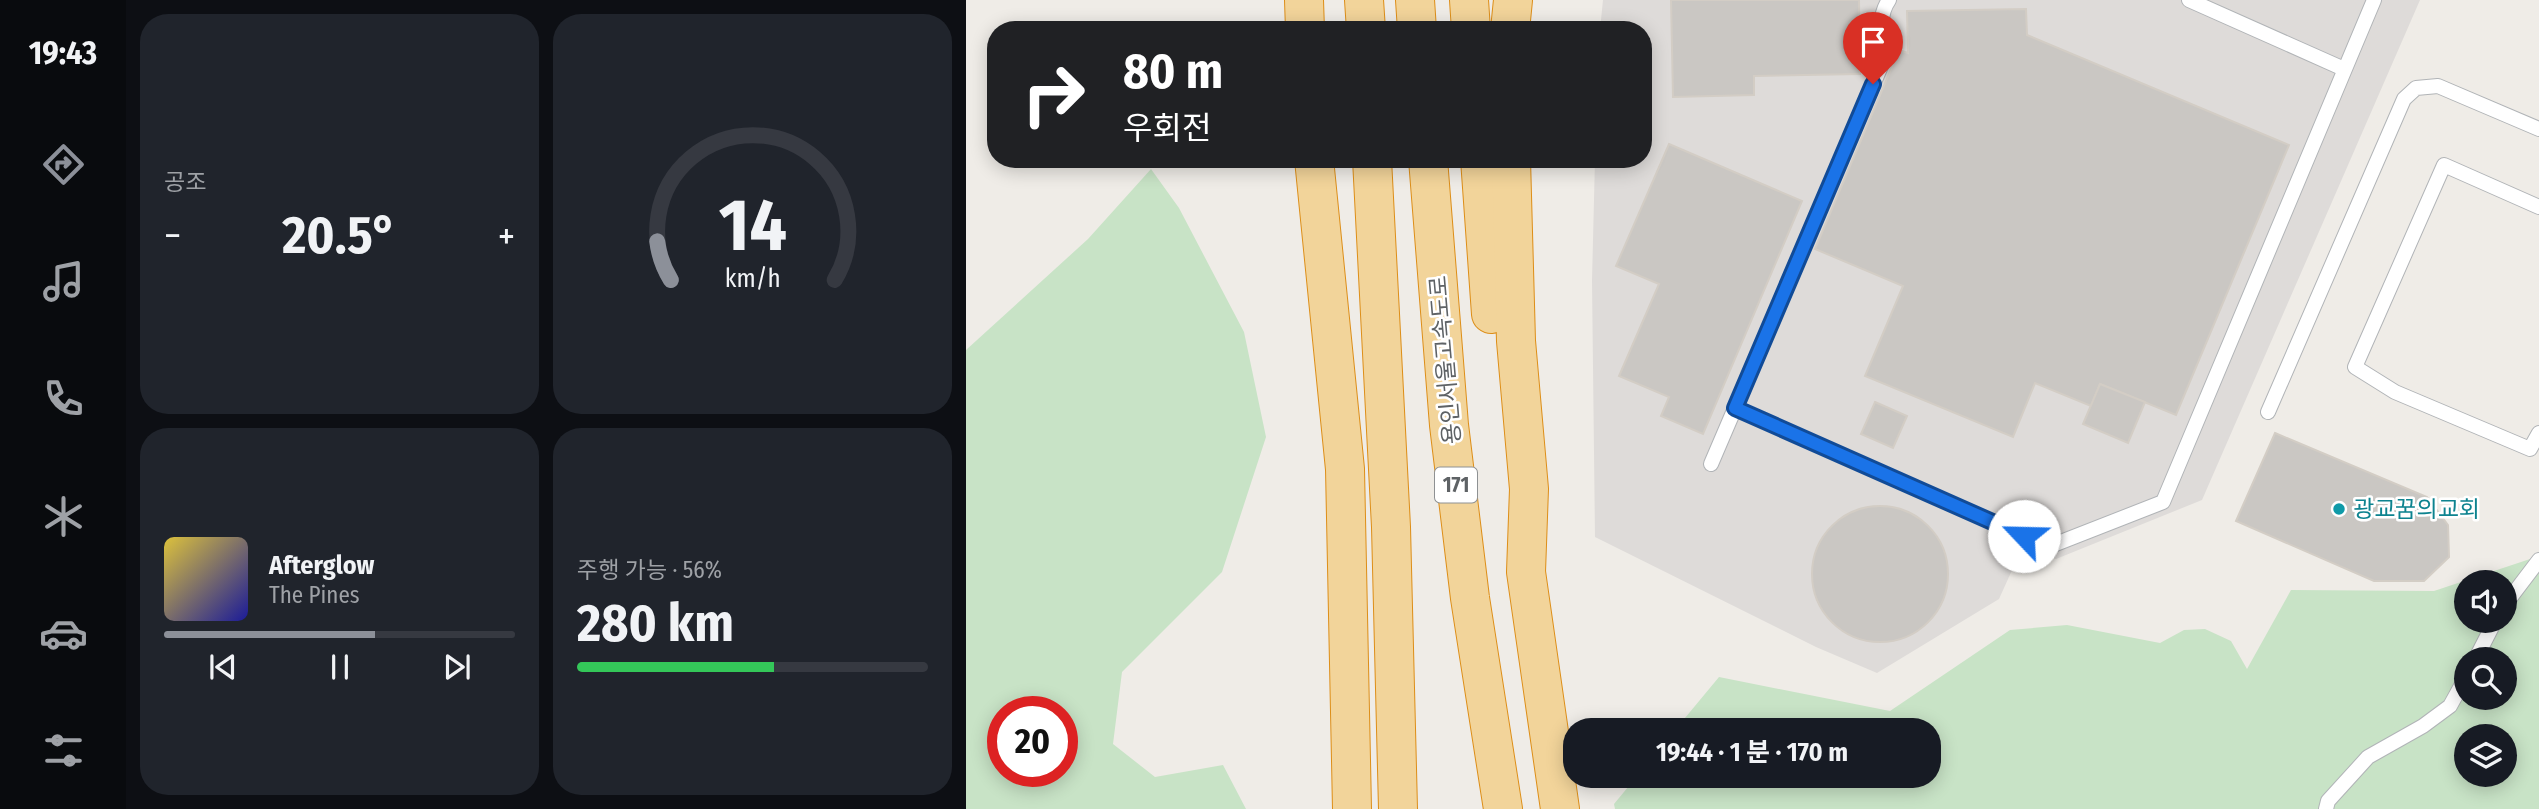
<!DOCTYPE html>
<html lang="ko">
<head>
<meta charset="utf-8">
<style>
  body { margin:0; font-family:"Fira Sans Condensed","Noto Sans KR",sans-serif; background:#20242c; color:#f1f3f6; height:100vh; display:flex; flex-direction:column; font-size:26px; white-space:nowrap }
  * { box-sizing:border-box; margin:0 }
  p { font-size:23px; color:#9ea1a6 }
  .icon { flex:none; width:38px; height:38px; fill:none; stroke:currentColor; stroke-width:2; stroke-linecap:round; stroke-linejoin:round }
  .map { position:relative; flex:1; overflow:hidden }
  .panel { display:flex; flex-direction:column; gap:14px; padding:14px; background:#0d0f14; width:840px }
  .panel>* { flex:none }
  .top-card { position:absolute; left:21px; top:21px; width:665px; height:147px; border-radius:28px; box-shadow:0 4px 18px #0003; background:#202124; color:#fff; overflow:hidden }
  .controls { position:absolute; left:1488px; top:570px; display:grid; gap:14px }
  .controls a { display:grid; place-items:center; width:63px; height:63px; border-radius:50%; background:#171b24; box-shadow:0 4px 18px #0003; font-size:35px }
  .speed { position:absolute; left:21px; top:696px; display:flex; gap:14px; font-size:35px; font-weight:700; text-align:center }
  .speed>* { display:grid; place-content:center; width:91px; height:91px; border-radius:50%; background:#171b24; box-shadow:0 4px 18px #0003; line-height:1 }
  .speed .limit { border:10px solid #d22; background:#fff; color:#111 }
  .pin { position:absolute; display:grid; place-items:center; width:60px; height:60px; color:#fff; margin:-72px -30px; border-radius:50% 50% 50% 0; rotate:-45deg; box-shadow:0 0 7px #0007 }
  .pin .icon { rotate:45deg }
  .me { position:absolute; width:77px; margin:-38px; rotate:294deg; stroke-linejoin:round; filter:drop-shadow(0 0 5px #0008) }
  .turn { display:flex; align-items:center; gap:24px; height:147px; padding:0 21px; font-size:32px }
  .turn .icon { width:91px; height:91px; stroke-width:2.5 }
  .turn b { display:block; font-size:49px; line-height:60px }
  .big { font-size:52px; font-weight:700; line-height:1.1 }
  .panel .widget { flex:1; display:flex; flex-direction:column; justify-content:center; gap:10px; min-width:0; padding:0 24px; border-radius:28px; background:#20242c }
  .panel .dial { align-items:center; gap:0 }
  .dial svg { height:182px; overflow:visible; fill:none; stroke:#363941; stroke-width:7; stroke-linecap:round; text-anchor:middle }
  .dial text { fill:#f1f3f6; stroke:none }
  .song { display:flex; align-items:center; gap:21px }
  .cover { width:84px; height:84px; border-radius:10px; background:linear-gradient(135deg,hsl(50 70% 55%),hsl(240 70% 35%)) }
  .played { height:7px; border-radius:4px; background:linear-gradient(90deg,#8c9099 60%,#363941 60%) }
  .keys { display:flex; justify-content:space-around; direction:ltr }
  .heat { display:flex; justify-content:space-between; align-items:center; font-size:38px; direction:ltr }
  .charge { height:10px; border-radius:5px; background:linear-gradient(90deg,#34c759 56%,#363941 0) }
  .panel .tiles { flex:1; display:grid; gap:14px; grid-template-columns:repeat(2,1fr) }
  .trip { position:absolute; left:597px; top:718px; width:378px; height:70px; border-radius:28px; background:#171b24; box-shadow:0 4px 18px #0003; font-weight:700; line-height:70px; text-align:center }
  main { display:flex; flex:1; min-height:0 }
  .dock { display:flex; flex-direction:column; width:126px; justify-content:space-around; align-items:center; background:#090b0e; color:#9ea1a6 }
  .dock .icon { width:49px; height:49px }
  .dock .current { color:#8c9099 }
  .dock b { font-size:32px; color:#f1f3f6 }
  .map>svg:first-child { display:block }
  .industrial { fill:#dedbd9 }
  .green { fill:#c8e3c6; fill-rule:evenodd }
  .building { fill:#cac7c3; stroke:#d3cdc5; stroke-width:2 }
  .lines { fill:none; stroke-linecap:round; stroke-linejoin:round }
  .lane-casing { stroke:#b1b4b7; stroke-width:16 }
  .highway-casing { stroke:#dd8e18; stroke-width:40 }
  .lane { stroke:#fff; stroke-width:14 }
  .highway { stroke:#f2d49a; stroke-width:38 }
  .route-casing { stroke:#114b97; stroke-width:18 }
  .route { stroke:#1a73e8; stroke-width:12 }
  .culture-dot { fill:#0f9aa8; stroke:#fff; stroke-width:2.5 }
  .labels { text-anchor:middle; stroke-width:5; stroke-linejoin:round; paint-order:stroke }
  .shield { fill:#fff; stroke:#8e9193; stroke-width:2 }
  .shield-label { font-size:21px; font-weight:bold; fill:#5e6265 }
  .street-label { font-size:23px; fill:#5e6265; stroke:#fff }
  .culture-label { font-size:23px; fill:#0d838f; stroke:#fff; text-anchor:start }
</style>
</head>
<body>
<main>
<nav class="dock">
<b>19:43</b>
<svg class="icon current" aria-label="directions" viewBox="0 0 24 24"><path d="M12 3l9 9-9 9-9-9zM9 14v-3h6M13 9l2 2-2 2"/></svg>
<svg class="icon" aria-label="music" viewBox="0 0 24 24"><path d="M9 18V5l10-2v13"/><circle cx="6" cy="18" r="3"/><circle cx="16" cy="16" r="3"/></svg>
<svg class="icon" aria-label="phone" viewBox="0 0 24 24"><path d="M5 4h4l2 5-3 2q2 4 5 5l2-3 5 2v4C11 20 4 13 5 4z"/></svg>
<svg class="icon" aria-label="climate" viewBox="0 0 24 24"><path d="M12 3v18M4 7l16 10M4 17L20 7"/></svg>
<svg class="icon" aria-label="car" viewBox="0 0 24 24"><path d="M5 17H2v-5l4-1 3-4h7l3 4 3 1v5h-3M9 17h6M6 11h13"/><circle cx="7" cy="17" r="2"/><circle cx="17" cy="17" r="2"/></svg>
<svg class="icon" aria-label="filters" viewBox="0 0 24 24"><path d="M4 7h16M4 17h16"/><circle cx="9" cy="7" r="2"/><circle cx="15" cy="17" r="2"/></svg>
</nav>
<section class="panel">
<div class="tiles">
<div class="widget"><p>공조</p>
<div class="heat"><a>−</a><b class="big">20.5°</b><a>+</a></div>
</div>
<div class="widget dial"><svg viewBox="0 0 100 80">
<path d="M14 69A42 42 0 1 1 86 69"/>
<path d="M14 69A42 42 0 0 1 8 52" stroke="#8c9099"/>
<text x="50" y="56" font-size="32" font-weight="700">14</text>
<text x="50" y="72" font-size="11">km/h</text>
</svg></div>
<div class="widget">
<div class="song"><i class="cover"></i><div><b>Afterglow</b><p>The Pines</p></div></div>
<div class="played"></div>
<div class="keys"><svg class="icon" aria-label="previous" viewBox="0 0 24 24"><path d="M18 5L8 12l10 7zM5 5v14"/></svg><svg class="icon" aria-label="pause" viewBox="0 0 24 24"><path d="M8 5v14M16 5v14"/></svg><svg class="icon" aria-label="next" viewBox="0 0 24 24"><path d="M6 5l10 7-10 7zM19 5v14"/></svg></div>
</div>
<div class="widget"><p>주행 가능 · 56%</p><b class="big">280 km</b><div class="charge"></div></div>
</div>
</section>
<div class="map">
<svg width="1573" height="809" viewBox="0 0 1573 809">
  <rect width="100%" height="100%" fill="#efece7"/>
  <path class="industrial" d="M637,0H1454L1236,500L1090,559L1056,548L1033,599L911,673L850,647L629,537L626,281L629,159H677V30H634Z"/>
  <g class="green">
    <path d="M185,169L213,208L278,332L300,437L256,572L156,672L147,744L189,777L257,765L280,809H0V350L122,239ZM37,712H96V772H37Z"/>
    <path d="M1573,556V809H649L648,804L672,775H962V730H709L753,677L924,711L1044,630L1101,625L1194,643L1218,630L1239,629L1265,641L1281,669L1325,590L1468,591ZM1500,583H1538V621H1500ZM1500,660H1538V698H1500ZM1500,737H1538V775H1500Z"/>
  </g>
  <g class="building">
    <path d="M705,0H893L894,74L788,76V95L707,97Z"/>
    <path d="M1060,9L1061,35L1323,145L1210,415L1134,384L1125,406L1069,383L1047,437L899,376L937,286L849,249L933,50L942,53L941,11Z"/>
    <path d="M703,144L836,201L737,434L695,416L703,397L653,376L693,284L650,266Z"/>
    <path d="M1134,384L1179,402L1162,443L1117,424Z"/>
    <path d="M909,402L941,416L927,448L895,434Z"/>
    <path d="M1309,433L1461,497L1482,525L1483,557L1458,581H1408L1270,521Z"/>
    <circle cx="914" cy="574" r="68"/>
  </g>
  <g class="lines">
    <defs>
      <g id="lane">
        <path d="M923,0C911,17 916,39 918,59L769,408L1082,547L1197,502L1408,0"/>
        <path d="M1223,0L1378,69"/>
        <path d="M1573,207L1478,165L1389,367L1429,392L1564,449L1573,433"/>
        <path d="M1302,412L1438,99L1450,88L1472,86L1573,129"/>
        <path d="M745,464L769,408"/>
        <path d="M1538,606L1573,560"/>
        <path d="M1509,660L1529,621"/>
        <path d="M1360,809L1362,801L1402,757L1457,726L1484,706L1500,677"/>
      </g>
      <g id="highway">
        <path d="M338,0L339,30"/>
        <path d="M398,0L400,30"/>
        <path d="M449,0L451,30"/>
        <path d="M503,0L505,30"/>
        <path d="M544,30L547,0"/>
        <path d="M348,159L379,469L386,809"/>
        <path d="M406,159L425,527L432,809"/>
        <path d="M462,159L483,425L504,598L537,809"/>
        <path d="M514,159L525,314"/>
        <path d="M545,159L550,341L563,489L560,572L594,809"/>
      </g>
    </defs>
    <use href="#lane" class="lane-casing"/>
    <use href="#highway" class="highway-casing"/>
    <use href="#lane" class="lane"/>
    <use href="#highway" class="highway"/>
  </g>
  <g class="lines">
    <defs>
      <path id="route" d="M907,84L769,408L1058,536"/>
    </defs>
    <use href="#route" class="route-casing"/>
    <use href="#route" class="route"/>
  </g>
  <circle class="culture-dot" cx="1373" cy="509" r="7"/>
  <g class="labels">
    <rect class="shield" x="469" y="467.5" width="42" height="35" rx="5"/>
    <g class="shield-label">
      <text x="490" y="492">171</text>
    </g>
    <g class="street-label">
      <text transform="translate(479 360) rotate(-95)" y="8">용인서울고속도로</text>
    </g>
    <g class="culture-label">
      <text x="1387" y="517">광교꿈의교회</text>
    </g>
  </g>
</svg>
<div class="controls">
<a><svg class="icon" aria-label="sound" viewBox="0 0 24 24"><path d="M4 9h4l5-4v14l-5-4H4zM17 9q2 3 0 6"/></svg></a>
<a><svg class="icon" aria-label="search" viewBox="0 0 24 24"><circle cx="10" cy="10" r="6"/><path d="M15 15l6 6"/></svg></a>
<a><svg class="icon" aria-label="layers" viewBox="0 0 24 24"><path d="M12 4l9 5-9 5-9-5zM3 14l9 5 9-5"/></svg></a>
</div>
<div class="speed"><div class="limit">20</div></div>
<div class="pin" style="left:907px;top:84px;background:#d93025"><svg class="icon" aria-label="arrive" viewBox="0 0 24 24"><path d="M6 21V4h12l-3 4 3 4H6"/></svg></div>
<svg class="me" style="left:1058px;top:536px" viewBox="-20 -20 40 40"><circle r="19" fill="#fff"/><path d="M0-13L10 11 0 6-10 11z" fill="#1a73e8"/></svg>
<div class="trip">19:44 · 1 분 · 170 m</div>
<div class="top-card">
<div class="turn"><svg class="icon" aria-label="right" viewBox="0 0 24 24"><path d="M7 20v-9h11M14 6l5 5-5 5"/></svg><div><b>80 m</b>우회전</div></div>
</div>
</div>
</main>
</body>
</html>
